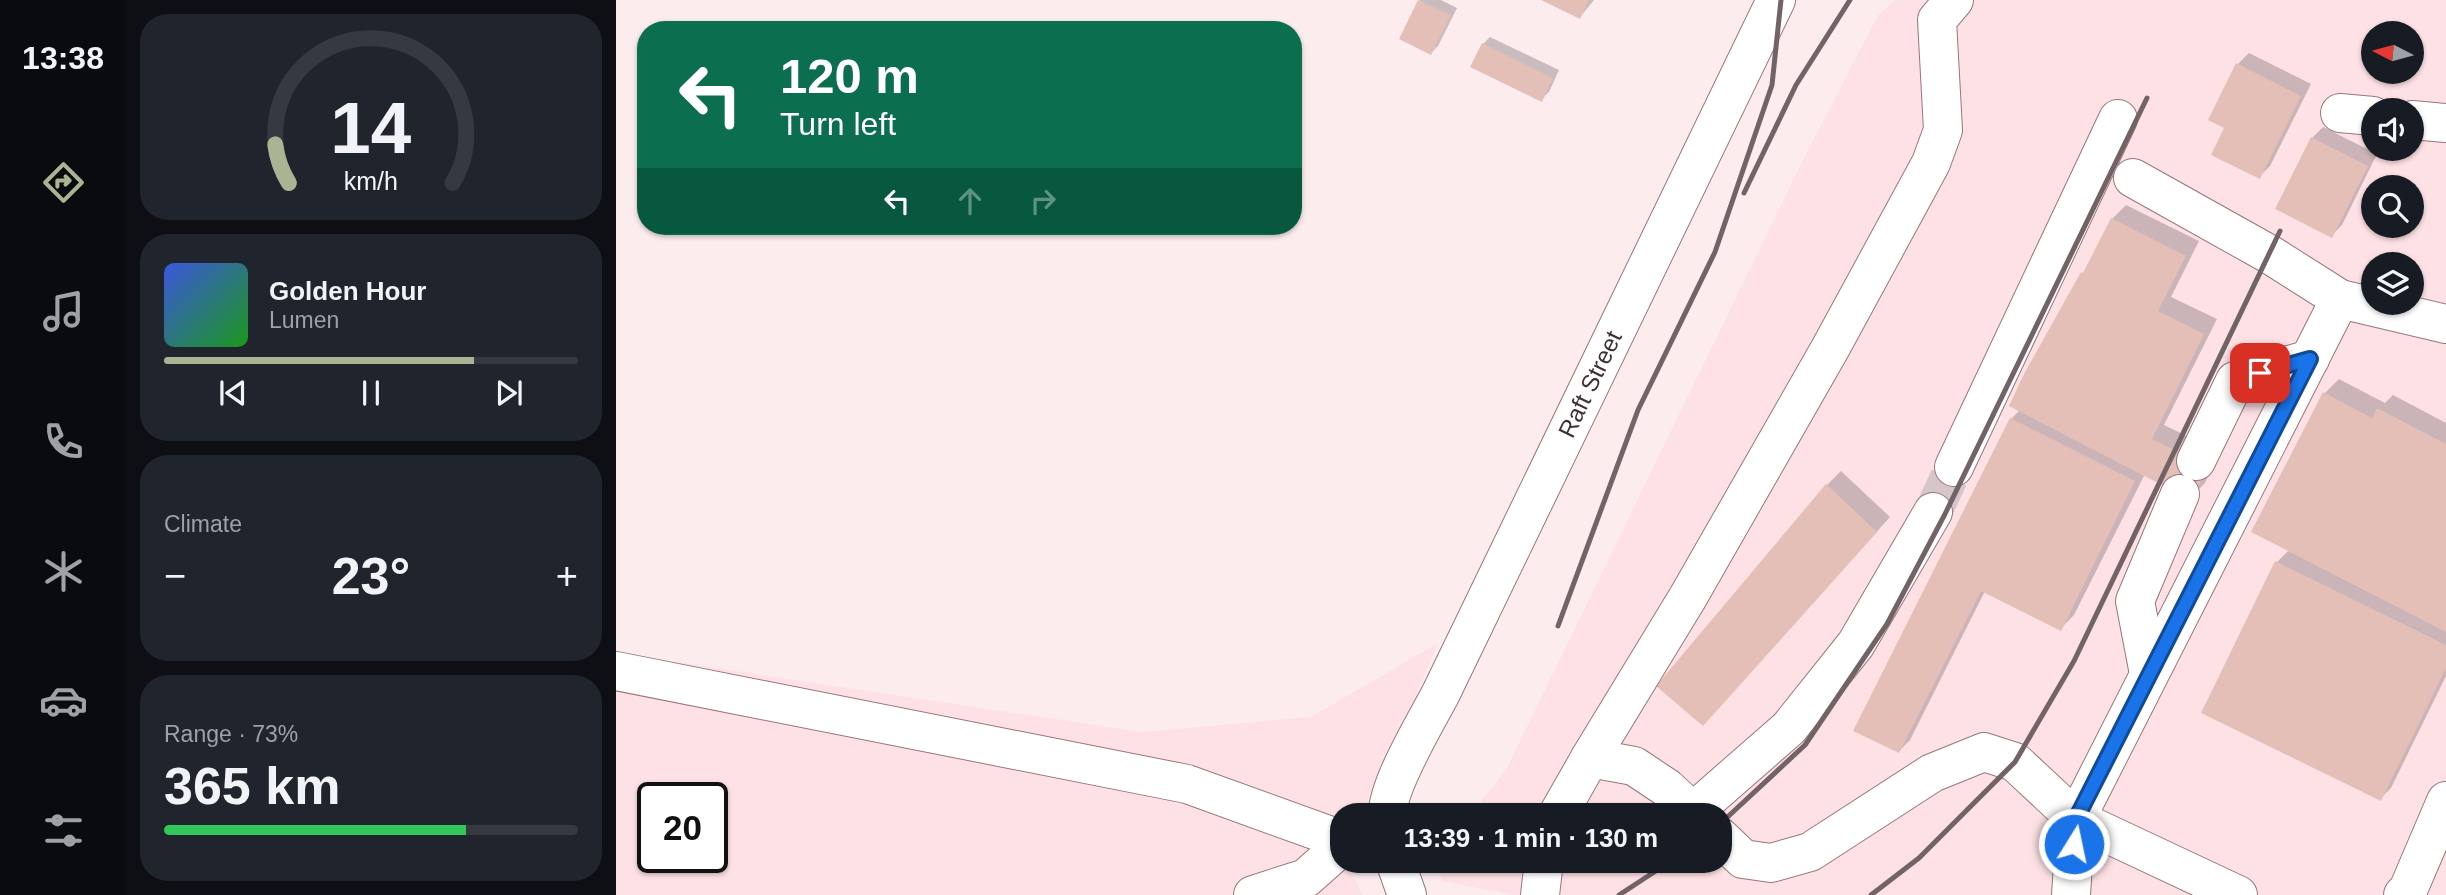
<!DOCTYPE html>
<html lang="en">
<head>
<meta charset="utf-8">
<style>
  body { margin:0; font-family:Helvetica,sans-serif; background:#20242c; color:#f1f3f6; height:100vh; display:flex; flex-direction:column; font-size:26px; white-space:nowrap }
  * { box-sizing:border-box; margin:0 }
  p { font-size:23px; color:#9ea1a6 }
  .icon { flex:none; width:38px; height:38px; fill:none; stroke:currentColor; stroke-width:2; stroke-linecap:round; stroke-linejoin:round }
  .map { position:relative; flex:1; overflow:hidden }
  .sheet { display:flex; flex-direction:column; gap:14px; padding:14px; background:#0d0f14; width:490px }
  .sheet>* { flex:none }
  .banner { position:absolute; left:21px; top:21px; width:665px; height:214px; border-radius:28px; box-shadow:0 2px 5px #0004; background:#0b6e4f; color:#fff; overflow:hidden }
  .needle { width:46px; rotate:276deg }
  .tools { position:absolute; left:1745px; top:21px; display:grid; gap:14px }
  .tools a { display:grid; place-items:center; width:63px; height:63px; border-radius:50%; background:#171b24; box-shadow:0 2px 5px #0004; font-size:35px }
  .speed { position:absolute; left:21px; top:782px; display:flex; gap:14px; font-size:35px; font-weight:700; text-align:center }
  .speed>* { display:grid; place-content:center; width:91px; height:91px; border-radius:50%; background:#171b24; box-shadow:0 2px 5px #0004; line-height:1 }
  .speed .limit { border:4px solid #111; border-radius:10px; background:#fff; color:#111 }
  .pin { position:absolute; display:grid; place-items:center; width:60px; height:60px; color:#fff; margin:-30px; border-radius:14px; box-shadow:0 4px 10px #0006 }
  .me { position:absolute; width:77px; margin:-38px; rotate:10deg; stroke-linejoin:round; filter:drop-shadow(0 0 5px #0008) }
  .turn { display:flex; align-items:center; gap:24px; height:147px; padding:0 28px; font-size:32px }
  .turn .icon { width:91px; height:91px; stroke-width:2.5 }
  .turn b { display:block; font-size:49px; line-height:60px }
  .lanes { display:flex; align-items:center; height:66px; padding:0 28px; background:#0003; justify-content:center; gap:35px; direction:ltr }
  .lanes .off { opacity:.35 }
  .big { font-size:52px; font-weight:600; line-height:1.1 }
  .sheet .tile { flex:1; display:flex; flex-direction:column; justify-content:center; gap:10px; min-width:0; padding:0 24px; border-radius:28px; background:#20242c }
  .sheet .dial { align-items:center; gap:0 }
  .dial svg { height:182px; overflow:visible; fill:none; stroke:#363941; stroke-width:7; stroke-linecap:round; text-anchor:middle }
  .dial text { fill:#f1f3f6; stroke:none }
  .song { display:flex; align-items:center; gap:21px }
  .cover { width:84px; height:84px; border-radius:10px; background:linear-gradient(135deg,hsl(230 70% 55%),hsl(120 70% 35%)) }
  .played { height:7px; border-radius:4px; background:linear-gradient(90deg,#a9b493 75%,#363941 75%) }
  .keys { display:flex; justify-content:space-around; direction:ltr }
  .heat { display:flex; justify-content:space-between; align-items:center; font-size:38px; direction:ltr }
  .charge { height:10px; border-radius:5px; background:linear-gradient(90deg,#34c759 73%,#363941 0) }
  .trip { position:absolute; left:714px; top:803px; width:402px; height:70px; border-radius:28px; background:#171b24; box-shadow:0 2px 5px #0004; font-weight:600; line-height:70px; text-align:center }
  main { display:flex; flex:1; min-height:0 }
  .tab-bar { display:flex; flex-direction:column; width:126px; justify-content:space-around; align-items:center; background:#090b0e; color:#9ea1a6 }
  .tab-bar .icon { width:49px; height:49px }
  .tab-bar .active { color:#a9b493 }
  .tab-bar b { font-size:32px; color:#f1f3f6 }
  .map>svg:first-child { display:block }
  .built { fill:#fee1e5; fill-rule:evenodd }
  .shadow { fill:#0003 }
  .building { fill:#e3bfb7 }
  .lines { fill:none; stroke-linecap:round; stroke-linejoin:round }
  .minor-tunnel { stroke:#d6c6c9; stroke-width:38; stroke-dasharray:38 19; stroke-linecap:butt }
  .minor-casing { stroke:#98767b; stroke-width:40 }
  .minor { stroke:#fff; stroke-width:38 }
  .rail { stroke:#726366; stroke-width:5 }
  .route-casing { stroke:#114b97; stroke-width:18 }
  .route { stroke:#1a73e8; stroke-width:12 }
  .labels { text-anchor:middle; stroke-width:6; stroke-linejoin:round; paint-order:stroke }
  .street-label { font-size:24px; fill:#3f3033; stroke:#fefefe }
</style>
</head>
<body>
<main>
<nav class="tab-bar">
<b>13:38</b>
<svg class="icon active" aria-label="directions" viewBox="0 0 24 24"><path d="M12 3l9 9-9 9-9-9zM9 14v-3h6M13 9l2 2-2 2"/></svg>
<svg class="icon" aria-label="music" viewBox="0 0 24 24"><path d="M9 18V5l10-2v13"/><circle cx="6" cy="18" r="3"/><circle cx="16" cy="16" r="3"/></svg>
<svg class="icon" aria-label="phone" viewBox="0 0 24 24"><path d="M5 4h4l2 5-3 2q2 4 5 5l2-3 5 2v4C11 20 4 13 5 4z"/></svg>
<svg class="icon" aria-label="climate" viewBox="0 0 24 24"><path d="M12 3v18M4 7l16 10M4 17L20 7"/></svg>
<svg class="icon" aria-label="car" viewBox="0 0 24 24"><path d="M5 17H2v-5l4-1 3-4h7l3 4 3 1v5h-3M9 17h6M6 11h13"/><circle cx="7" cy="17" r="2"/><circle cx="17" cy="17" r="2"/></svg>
<svg class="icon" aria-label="filters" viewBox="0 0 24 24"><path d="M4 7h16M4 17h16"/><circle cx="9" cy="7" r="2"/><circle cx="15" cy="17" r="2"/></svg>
</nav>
<section class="sheet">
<div class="tile dial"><svg viewBox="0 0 100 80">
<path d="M14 69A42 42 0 1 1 86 69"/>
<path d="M14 69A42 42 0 0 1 8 52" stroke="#a9b493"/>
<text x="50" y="56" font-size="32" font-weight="700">14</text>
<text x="50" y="72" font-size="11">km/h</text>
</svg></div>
<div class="tile">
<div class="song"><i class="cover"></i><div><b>Golden Hour</b><p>Lumen</p></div></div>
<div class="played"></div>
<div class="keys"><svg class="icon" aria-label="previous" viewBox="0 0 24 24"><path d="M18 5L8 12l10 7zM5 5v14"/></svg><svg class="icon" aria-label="pause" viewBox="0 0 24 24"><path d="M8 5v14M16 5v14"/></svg><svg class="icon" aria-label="next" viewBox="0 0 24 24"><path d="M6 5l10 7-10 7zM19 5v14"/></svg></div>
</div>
<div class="tile"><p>Climate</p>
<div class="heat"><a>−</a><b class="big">23°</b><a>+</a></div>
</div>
<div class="tile"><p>Range · 73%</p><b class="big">365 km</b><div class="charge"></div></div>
</section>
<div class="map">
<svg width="1830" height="895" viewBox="0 0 1830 895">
  <rect width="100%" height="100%" fill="#fcecee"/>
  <g class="built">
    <path d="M1279,0H1830V895H898L826,881L821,861H1104V816L854,815L889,772L1183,168L1262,15ZM1757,33H1796V72H1757ZM1757,110H1796V149H1757ZM1757,187H1796V226H1757ZM1757,264H1796V303H1757Z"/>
    <path d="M822,643L750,815L726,816V861L730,863L747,895H0V653L526,732L695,717ZM37,798H96V858H37Z"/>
  </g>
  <g class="shadow">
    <path d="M804,0H825L841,8L822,46L815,53L785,38Z"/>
    <path d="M929,0H978L964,17Z"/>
    <path d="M874,37L943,70L933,92L925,99L867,44Z"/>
    <path d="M1633,53L1695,84L1654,166L1643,177L1610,127L1622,64Z"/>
    <path d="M1707,127L1761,154L1726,225L1715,236L1696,138Z"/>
    <path d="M1510,205L1583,241L1555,297L1601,319L1548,425L1604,452L1589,483L1575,497L1529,474L1458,615L1444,629L1369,591L1294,740L1283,751L1395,419L1404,410L1467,273L1472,268L1496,219Z"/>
    <path d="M1723,379L1769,403L1777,395L1830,423V676L1775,788L1764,799L1661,562L1673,550L1709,393Z"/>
    <path d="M1225,471L1274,517L1101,710L1211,485Z"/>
  </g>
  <g class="building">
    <path d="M802,0L835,15L815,55L783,39Z"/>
    <path d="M925,0H973L964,19Z"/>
    <path d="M866,43L937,78L926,102L854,67Z"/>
    <path d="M1620,63L1685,96L1644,179L1595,155L1608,128L1592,120Z"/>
    <path d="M1695,137L1752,166L1716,238L1659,209Z"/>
    <path d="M1495,218L1570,256L1542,311L1588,334L1536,439L1592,467L1575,500L1393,406L1408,374L1465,272L1467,273Z"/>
    <path d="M1707,392L1756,418L1761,408L1830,444V632L1635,532Z"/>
    <path d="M1394,418L1519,481L1445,631L1365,591L1283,753L1237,731Z"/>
    <path d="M1210,484L1261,532L1087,726L1040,686Z"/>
    <path d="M1659,561L1830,645V668L1765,801L1585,713Z"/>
  </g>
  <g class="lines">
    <path class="minor-tunnel" d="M1317,512L1338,467"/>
    <defs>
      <g id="minor">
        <path d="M1724,113L1757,116"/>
        <path d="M1796,120L1830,123"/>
        <path d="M1517,178L1653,254L1724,299"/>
        <path d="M1580,461L1619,381L1694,359"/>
        <path d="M1338,467L1502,119"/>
        <path d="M0,671L571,784L726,840"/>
        <path d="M1533,674L1519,601L1564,494"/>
        <path d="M974,758L1072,597L1215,347L1315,163L1327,130L1321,20L1338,0"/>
        <path d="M1077,812L1173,728L1240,644L1317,512"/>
        <path id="s1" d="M772,816C769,789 811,720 825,693L1160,0"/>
        <path d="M941,816L974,758L1018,766L1051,788L1081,816"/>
        <path d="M1104,837L1127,859L1155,863L1194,852L1316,773L1368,752L1399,762L1460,819L1724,299L1830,324"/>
        <path d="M779,861L791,895"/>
        <path d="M637,895L690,878L726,846"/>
        <path d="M924,895L928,861"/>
        <path d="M1455,895L1460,819L1622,895"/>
        <path d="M1787,895L1792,890L1830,801"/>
      </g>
    </defs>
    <use href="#minor" class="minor-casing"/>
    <use href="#minor" class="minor"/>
    <g class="rail">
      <path d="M1128,193L1180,85L1234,0"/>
      <path d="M942,626L1022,410L1099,252L1156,85L1165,0"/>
      <path d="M1104,824L1189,745L1271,624L1329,514L1531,98"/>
      <path d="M1003,895L1055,861"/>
      <path d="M1255,895L1303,858L1399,762L1458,661L1664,231"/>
    </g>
  </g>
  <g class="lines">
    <defs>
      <path id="route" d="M1458,844L1460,819L1694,359L1644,373"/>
    </defs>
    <use href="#route" class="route-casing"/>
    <use href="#route" class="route"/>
  </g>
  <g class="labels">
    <g class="street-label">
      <text dy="8" stroke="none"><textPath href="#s1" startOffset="478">Raft Street</textPath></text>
    </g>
  </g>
</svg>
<div class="tools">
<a><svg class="needle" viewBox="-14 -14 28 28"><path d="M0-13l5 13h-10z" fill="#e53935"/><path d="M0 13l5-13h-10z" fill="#9ea1a6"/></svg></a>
<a><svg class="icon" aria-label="sound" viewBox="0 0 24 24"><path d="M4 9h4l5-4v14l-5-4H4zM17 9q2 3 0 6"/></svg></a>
<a><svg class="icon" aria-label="search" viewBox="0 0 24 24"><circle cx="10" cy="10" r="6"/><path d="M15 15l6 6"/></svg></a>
<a><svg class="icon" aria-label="layers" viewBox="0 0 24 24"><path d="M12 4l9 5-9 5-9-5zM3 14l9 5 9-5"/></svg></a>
</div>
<div class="speed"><div class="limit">20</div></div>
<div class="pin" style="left:1644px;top:373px;background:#d93025"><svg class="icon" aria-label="arrive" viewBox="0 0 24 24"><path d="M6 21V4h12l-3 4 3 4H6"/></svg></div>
<svg class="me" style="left:1458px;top:844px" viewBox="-20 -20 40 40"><circle r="17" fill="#1a73e8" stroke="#fff" stroke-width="3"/><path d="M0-11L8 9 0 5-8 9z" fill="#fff"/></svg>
<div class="trip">13:39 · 1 min · 130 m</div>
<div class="banner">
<div class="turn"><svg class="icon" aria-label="left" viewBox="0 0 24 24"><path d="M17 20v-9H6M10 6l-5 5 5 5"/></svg><div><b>120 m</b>Turn left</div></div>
<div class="lanes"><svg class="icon" aria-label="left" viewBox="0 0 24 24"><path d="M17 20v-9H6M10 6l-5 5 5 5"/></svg><svg class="icon off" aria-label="ahead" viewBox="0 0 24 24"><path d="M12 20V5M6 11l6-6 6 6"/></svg><svg class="icon off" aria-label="right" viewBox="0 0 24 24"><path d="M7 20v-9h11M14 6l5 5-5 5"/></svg></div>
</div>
</div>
</main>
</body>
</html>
